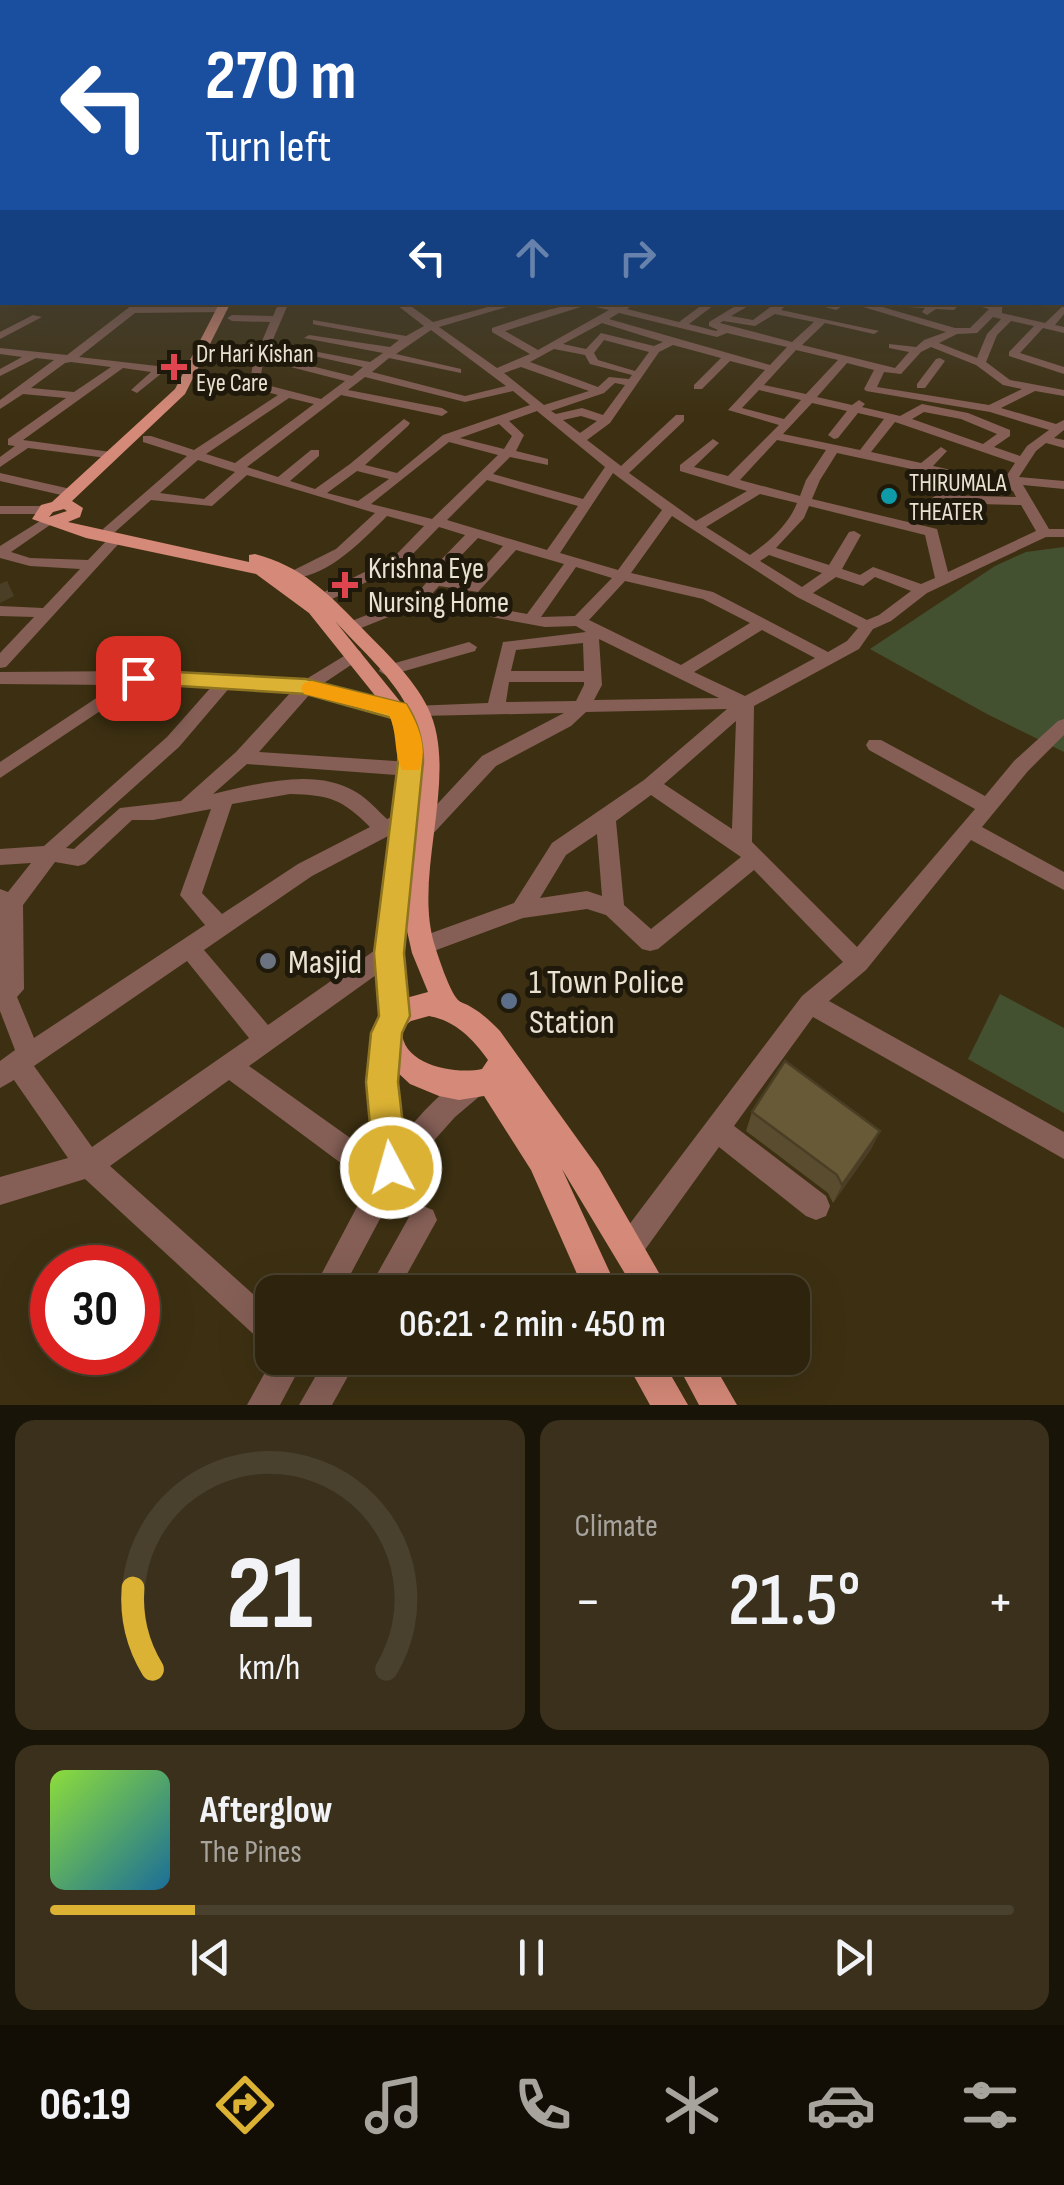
<!DOCTYPE html>
<html lang="en">
<head>
<meta charset="utf-8">
<style>
  body { margin:0; font-family:"Sofia Sans Condensed",sans-serif; background:#3a301c; color:#f1f3f6; height:100vh; display:flex; flex-direction:column; font-size:38px; white-space:nowrap }
  * { box-sizing:border-box; margin:0 }
  p { font-size:32px; color:#a7a49e }
  .icon { flex:none; width:55px; height:55px; fill:none; stroke:currentColor; stroke-width:2; stroke-linecap:round; stroke-linejoin:round }
  .map { position:relative; height:1405px; overflow:hidden }
  .panel { display:flex; flex-direction:column; gap:15px; padding:15px; background:#191408; flex:1 }
  .panel>* { flex:none }
  .banner { position:absolute; left:0px; top:0px; width:1065px; height:305px; box-shadow:0 10px 40px #0002,0 0 0 2px #49412e; background:#1a4fa0; color:#fff; overflow:hidden }
  .speed { position:absolute; left:30px; top:1245px; display:flex; gap:20px; font-size:50px; font-weight:700; text-align:center }
  .speed>* { display:grid; place-content:center; width:130px; height:130px; border-radius:50%; background:#2e240e; box-shadow:0 10px 40px #0002,0 0 0 2px #49412e; line-height:1 }
  .speed .limit { border:15px solid #d22; background:#fff; color:#111 }
  .pin { position:absolute; display:grid; place-items:center; width:85px; height:85px; color:#fff; margin:-42px; border-radius:20px; box-shadow:0 5px 15px #0006 }
  .me { position:absolute; width:110px; margin:-55px; rotate:354deg; stroke-linejoin:round; filter:drop-shadow(0 0 8px #0008) }
  .turn { display:flex; align-items:center; gap:35px; height:210px; padding:0 40px; font-size:45px }
  .turn .icon { width:130px; height:130px; stroke-width:2.5 }
  .turn b { display:block; font-size:70px; line-height:85px }
  .lanes { display:flex; align-items:center; height:95px; padding:0 40px; background:#0003; justify-content:center; gap:50px; direction:ltr }
  .lanes .off { opacity:.35 }
  .big { font-size:75px; font-weight:600; line-height:1.1 }
  .panel .card { flex:1; display:flex; flex-direction:column; justify-content:center; gap:15px; min-width:0; padding:0 35px; border-radius:20px; background:#3a301c }
  .panel .dial { align-items:center; gap:0 }
  .dial svg { height:260px; overflow:visible; fill:none; stroke:#49412e; stroke-width:7; stroke-linecap:round; text-anchor:middle }
  .dial text { fill:#f1f3f6; stroke:none }
  .song { display:flex; align-items:center; gap:30px }
  .cover { width:120px; height:120px; border-radius:15px; background:linear-gradient(135deg,hsl(90 70% 55%),hsl(200 70% 35%)) }
  .played { height:10px; border-radius:5px; background:linear-gradient(90deg,#dbb233 15%,#49412e 15%) }
  .keys { display:flex; justify-content:space-around; direction:ltr }
  .heat { display:flex; justify-content:space-between; align-items:center; font-size:55px; direction:ltr }
  .panel .tiles { flex:1; display:grid; gap:15px; grid-template-columns:1fr 1fr }
  .card:last-child { grid-column:span 2 }
  .trip { position:absolute; left:255px; top:1275px; width:555px; height:100px; border-radius:20px; background:#2e240e; box-shadow:0 10px 40px #0002,0 0 0 2px #49412e; font-weight:600; line-height:100px; text-align:center }
  .tab-bar { display:flex; height:160px; justify-content:space-around; align-items:center; background:#120e06; color:#a7a49e }
  .tab-bar .icon { width:70px; height:70px }
  .tab-bar .on { color:#dbb233 }
  .tab-bar b { font-size:45px; color:#f1f3f6 }
  .map>svg:first-child { display:block }
  .green { fill:#445131 }
  .lines { fill:none; stroke-linecap:round; stroke-linejoin:round }
  .minor { fill:#855f56; fill-rule:evenodd }
  .major { fill:#d58978; fill-rule:evenodd }
  .wall { fill:#5a4d2f }
  .shaded-wall { fill:#4a3f26 }
  .building { fill:#695a37; stroke:#4a3f26; stroke-width:2.5 }
  .route { fill:#dbb233; stroke:#8e7421; stroke-width:2.5 }
  .slow { fill:#f59e0b }
  .health-dot { fill:#e0444e; stroke:#1f190c; stroke-width:4 }
  .culture-dot { fill:#0f9aa8; stroke:#1f190c; stroke-width:4 }
  .worship-dot { fill:#6b7280; stroke:#1f190c; stroke-width:4 }
  .service-dot { fill:#5c6f8a; stroke:#1f190c; stroke-width:4 }
  .labels { text-anchor:middle; stroke-width:10; stroke-linejoin:round; paint-order:stroke }
  .far-poi-label { font-size:25px; fill:#eae2d1; stroke:#1f190c; text-anchor:start }
  .poi-label { font-size:30px; fill:#eae2d1; stroke:#1f190c; text-anchor:start }
  .near-poi-label { font-size:35px; fill:#eae2d1; stroke:#1f190c; text-anchor:start }
</style>
</head>
<body>
<div class="map">
<svg width="1064" height="1405" viewBox="0 0 1064 1405">
  <rect width="100%" height="100%" fill="#3d3012"/>
  <g class="green">
    <path d="M1064,547V752L987,714L870,649L995,566L1026,552Z"/>
    <path d="M1000,994L1064,1028V1113L968,1059Z"/>
  </g>
  <g class="lines">
    <g class="minor">
      <rect x="1062" y="229" width="2" height="4"/>
      <path d="M0,248L2,249V253L0,254Z"/>
      <rect x="1062" y="249" width="2" height="6"/>
      <path d="M1062,264L1064,265V271L1062,270Z"/>
      <path d="M2,278V284L0,285V279Z"/>
      <path d="M136,302H148L143,307L223,306L228,309L223,312L135,313L79,357L192,370L198,373L196,375L162,373L137,393L131,390L151,372L123,368L23,440L111,452L117,456L115,459L28,448L0,467V457L15,446L8,445V439L66,398L23,394L0,409V400L54,360L36,358L0,376V369L22,357L0,354V348L67,355ZM65,363L71,362L111,367L74,392L31,388Z"/>
      <path d="M279,302H289L265,358L283,359L352,376L363,367L287,350L292,347L370,362L383,353L304,338L309,335L390,347L399,340L317,325L313,324V320L406,336L424,326L393,302H405L433,322L506,302H524L439,327L497,368L530,354L492,332V328C533,315 574,296 617,306L624,302H637L627,309L679,322L706,302H718L689,324L716,331L718,330L709,326V322L742,302H755L731,316L753,320L777,302H789L781,310L879,331L874,334L825,323L802,345L895,368L909,352L889,348V344L916,347L924,340L946,332L847,302H865L955,328H970L989,309L965,302H1007L1002,308V313L1045,323L1064,305V314L1055,325L1064,327V333L1043,328L1020,353L1064,367V374L1009,356V352L1034,326L1011,321L997,335L986,362L1010,380L1064,390V396L1035,391L1001,408L1056,424L1064,420V430L1054,438L1064,440V448L1046,443L1036,451L1019,477L1064,481V489L1023,485L1049,529H1064V537H1046L927,593L891,621L873,629L859,649L754,706L752,842L857,947L975,809L869,750L866,745L869,740H881L985,796L1014,761L1058,721L1064,719V735L1028,771L982,827L1064,872V890L971,840L866,970L829,1001L1064,1132V1159L813,1017L734,1126L826,1196L830,1206L826,1216L816,1220L806,1216L719,1147L639,1258L629,1262L619,1258L615,1248L619,1238L802,996L843,962L754,870L658,949L650,951L642,949L606,915L587,909L523,918L423,955L415,953L412,946L415,939L514,903L552,843L644,780L727,709L586,712L571,726L496,766L429,838L422,841L415,838L412,833L415,828L482,756L564,713L419,716L413,714L410,710L413,706L488,703L503,642L586,632L576,626L545,627L421,604L356,630H344L342,627L344,624L415,596L437,570V564L465,535L439,527L403,564L328,601H318L315,598L318,595L393,558L424,526L387,516C365,538 325,580 292,577L290,574L292,571L336,549L375,513L247,475L212,506L151,500L115,532H105L103,529L187,456L143,442V436H151L194,450L278,395L249,387L253,364L209,362L204,359L209,356L255,358L270,322L232,321L227,318L232,315L273,316ZM587,305L609,310L538,350L505,331ZM619,313L717,337L727,333L787,347L770,365L609,319ZM775,314L814,322L792,342L720,323L723,321L755,326ZM993,317L1001,319L987,334L977,358L939,343L957,334L977,333ZM602,323L663,342L654,346L601,333L586,349L563,344ZM431,330L506,386L465,396L372,372L389,358L461,373V369L396,354ZM604,340L649,352L635,371L598,360L594,353ZM673,345L721,358L694,385V389H702L730,361L765,370L728,410L779,425L728,476L694,467L719,443L713,439L680,465V471L747,491L696,521L629,473L684,421V415H676L621,466L587,440L610,423L659,352ZM931,347L976,365L1003,385L1022,389L989,405L877,387L884,372L901,374L921,352ZM554,349L585,355L590,364L632,375L629,379L609,377L598,387L530,362ZM796,350L838,360L806,394L764,385ZM847,363L874,370L864,389L866,391L990,412L1049,430L1027,446L1020,456L994,447L1010,436V430L968,413L922,404L900,416L862,407L865,404L859,400L852,405L817,397ZM263,364L283,365L345,381L321,399L259,383ZM521,367L589,391L544,405L504,373ZM365,377L465,402L513,391L530,405L443,435L397,473L365,465L408,426L410,423L404,419L350,464L315,489L290,481L319,456V450H311L278,477L247,467L341,395L442,416L448,412L442,408L348,390ZM615,383L625,385L603,415L582,408L556,414L551,411L604,393ZM759,390L801,400L784,419L742,408ZM289,398L314,404L235,463L206,454ZM812,403L847,411L828,435L834,439L838,438L858,413L884,419L860,450L783,434ZM537,411L605,467L583,499L493,474L510,457L548,465V459L516,451L524,435L509,421ZM924,412L961,419L997,434L983,444L912,419ZM581,416L597,421L580,433L563,420ZM895,422L898,423L1015,463L1005,478L1007,482L933,466L947,451L941,447L921,463L871,452ZM499,424L512,436L504,449L460,438ZM777,440L826,450L806,480L800,496L740,480ZM449,442L498,455L432,519L371,504ZM837,453L1013,491L1016,497L937,495L930,499L937,503L1021,505L1036,531L948,572L937,529L812,499L820,480ZM198,460L235,472L204,499L160,493ZM357,471L389,479L358,501L327,493ZM613,473L662,510L618,570L560,553ZM487,480L578,506L547,550L447,520ZM760,494L797,503C789,524 768,543 750,555L706,527ZM809,506L925,535L935,578L921,584L873,567L860,575L842,569L861,535L854,531L849,532L829,565L776,548L804,518ZM672,516L797,597L858,628L847,641L828,652L713,592L631,573ZM478,538L503,546L469,584L445,579L452,570L450,567ZM516,550L564,564L527,614L430,596L439,586L478,592ZM769,555L822,573L802,587L760,561ZM576,567L612,578L575,616L541,617ZM836,577L863,586L875,577L911,591L879,615L867,620L813,593ZM625,581L703,599L750,623L681,665L589,620ZM762,630L815,658L745,696L694,672ZM599,639L719,698L594,700L602,685ZM583,643L584,671H511L516,650ZM509,682H584V685L576,701L506,702ZM736,721L732,829L664,784ZM651,795L741,857L651,929L624,905L616,821ZM597,834L602,896L587,891L540,898L566,855Z"/>
      <path d="M807,302H828L841,307L836,310Z"/>
      <path d="M926,302L949,305L961,302L954,310L936,309L927,315L922,312L925,308L890,306L885,303Z"/>
      <path d="M33,315L42,317L0,339V332Z"/>
      <path d="M940,358L945,361L925,388H917V384L936,359Z"/>
      <path d="M0,473L75,490L77,493L70,497L0,481Z"/>
      <path d="M0,506H43L50,510L43,514H0Z"/>
      <path d="M45,518L52,522L50,525L11,552L30,558L88,560L111,536L116,535L123,539L6,667L0,668V653L34,617L0,616V606L43,608L80,569L30,566L0,558V546Z"/>
      <path d="M469,642L477,647L475,651L387,676L379,671L381,667Z"/>
      <path d="M354,650L360,651L362,655L360,659L321,685L403,705L406,709L403,713L397,715L310,694L259,752L410,762L417,764L419,769L417,774L410,776L247,764L213,794C257,784 315,767 356,792C368,799 377,810 387,819L404,812L411,814L414,819L411,824L312,876L204,950L268,1025L381,946L389,943L397,946L400,953L397,960L249,1066L377,1157L370,1082L379,1038L388,1035L397,1038L400,1046L394,1082L401,1138C420,1115 444,1086 472,1075L481,1079L484,1087L481,1095L455,1117L413,1164L381,1217L341,1292H312L369,1184L229,1080L110,1166L272,1311V1345L261,1341L85,1179L0,1205V1177L68,1158L14,1080L0,1088V1061L15,1050L0,1011V889L8,892L31,863L0,865V849L44,846L167,737L213,685H139L0,778V762L116,685L0,684V672L139,671L227,674L303,681ZM231,686L292,691L236,752L181,801L120,808L74,849L66,848L179,747ZM290,794C330,795 342,799 370,827L298,864L222,914L202,893L232,804ZM211,809L180,895L205,925L34,1038L17,997L24,989L23,905L55,862L78,866L85,864L132,820H153ZM187,961L249,1038L92,1147L34,1066Z"/>
      <path d="M423,1206L433,1210L437,1220L397,1292H367L413,1210Z"/>
      <path d="M273,1358H305L280,1405H247Z"/>
      <path d="M326,1358H358L332,1405H299Z"/>
    </g>
    <g class="major">
      <path d="M220,302H231L185,394L72,501L83,508L80,517L68,522L249,562V555L255,554C301,566 328,593 360,626C384,651 413,677 428,708C460,774 413,872 434,943C438,956 449,990 458,1000C461,1003 467,1004 471,1007C482,1013 491,1022 500,1031L599,1169L670,1292H636L562,1169L619,1292H585L531,1170L484,1096L459,1100L439,1096L410,1084L382,1058L373,1035L380,1014L376,953L400,762L399,730L389,713L309,613L256,574L86,538L32,519L41,505L52,502L175,389ZM64,509L67,511L49,517L53,512ZM335,621C360,649 396,679 411,715ZM405,922L412,953L428,992L406,998L402,953ZM429,1016C456,1021 473,1039 488,1060L482,1069C455,1075 399,1065 402,1028L411,1021Z"/>
      <path d="M624,1358H661L688,1405H650Z"/>
      <path d="M674,1358H710L737,1405H699Z"/>
    </g>
  </g>
  <path class="wall" d="M752,1112L880,1131L871,1149L833,1203L828,1193L746,1131Z"/>
  <g class="shaded-wall">
    <path d="M7,581L14,596L0,603V584Z"/>
    <path d="M880,1131L871,1149L833,1203L842,1185Z"/>
  </g>
  <path class="building" d="M785,1061L880,1131L842,1185L837,1175L752,1112Z"/>
  <linearGradient id="sky" x2="0" y2="1"><stop stop-color="#221a0a"/><stop offset="0.52" stop-color="#514e44"/><stop offset="1" stop-color="#514e44" stop-opacity="0"/></linearGradient>
  <rect width="1064" height="412" fill="url(#sky)"/>
  <path class="route" d="M138,670L306,679L406,704C418,722 423,740 423,762L404,953L410,1016L402,1033L398,1082L408,1168L403,1180L391,1186L379,1180L374,1168L366,1082L371,1033L379,1016L374,953L398,762L399,744L392,718L306,694L131,683L127,678Z"/>
  <path class="slow" d="M312,681L406,704C417,723 429,747 419,770H402C393,752 398,733 389,715L304,694L301,688L304,683Z"/>
  <g class="health-dot">
    <path d="M169 352h10v10h10v10h-10v10h-10v-10h-10v-10h10z"/>
    <path d="M340 570h10v10h10v10h-10v10h-10v-10h-10v-10h10z"/>
  </g>
  <circle class="culture-dot" cx="889" cy="496" r="10"/>
  <circle class="worship-dot" cx="268" cy="961" r="10"/>
  <circle class="service-dot" cx="509" cy="1001" r="10"/>
  <g class="labels">
    <g class="far-poi-label">
      <text x="196" y="362">Dr Hari Kishan<tspan x="196" dy="29">Eye Care</tspan></text>
      <text x="909" y="491">THIRUMALA<tspan x="909" dy="29">THEATER</tspan></text>
    </g>
    <g class="poi-label">
      <text x="368" y="578">Krishna Eye<tspan x="368" dy="34">Nursing Home</tspan></text>
    </g>
    <g class="near-poi-label">
      <text x="288" y="973">Masjid</text>
      <text x="529" y="993">1 Town Police<tspan x="529" dy="40">Station</tspan></text>
    </g>
  </g>
</svg>
<div class="speed"><div class="limit">30</div></div>
<div class="pin" style="left:138px;top:678px;background:#d93025"><svg class="icon" aria-label="arrive" viewBox="0 0 24 24"><path d="M6 21V4h12l-3 4 3 4H6"/></svg></div>
<svg class="me" style="left:391px;top:1168px" viewBox="-20 -20 40 40"><circle r="17" fill="#dbb233" stroke="#fff" stroke-width="3"/><path d="M0-11L8 9 0 5-8 9z" fill="#fff"/></svg>
<div class="trip">06:21 · 2 min · 450 m</div>
<div class="banner">
<div class="turn"><svg class="icon" aria-label="left" viewBox="0 0 24 24"><path d="M17 20v-9H6M10 6l-5 5 5 5"/></svg><div><b>270 m</b>Turn left</div></div>
<div class="lanes"><svg class="icon" aria-label="left" viewBox="0 0 24 24"><path d="M17 20v-9H6M10 6l-5 5 5 5"/></svg><svg class="icon off" aria-label="ahead" viewBox="0 0 24 24"><path d="M12 20V5M6 11l6-6 6 6"/></svg><svg class="icon off" aria-label="right" viewBox="0 0 24 24"><path d="M7 20v-9h11M14 6l5 5-5 5"/></svg></div>
</div>
</div>
<section class="panel">
<div class="tiles">
<div class="card dial"><svg viewBox="0 0 100 80">
<path d="M14 69A42 42 0 1 1 86 69"/>
<path d="M14 69A42 42 0 0 1 8 44" stroke="#dbb233"/>
<text x="50" y="56" font-size="32" font-weight="700">21</text>
<text x="50" y="72" font-size="11">km/h</text>
</svg></div>
<div class="card"><p>Climate</p>
<div class="heat"><a>−</a><b class="big">21.5°</b><a>+</a></div>
</div>
<div class="card">
<div class="song"><i class="cover"></i><div><b>Afterglow</b><p>The Pines</p></div></div>
<div class="played"></div>
<div class="keys"><svg class="icon" aria-label="previous" viewBox="0 0 24 24"><path d="M18 5L8 12l10 7zM5 5v14"/></svg><svg class="icon" aria-label="pause" viewBox="0 0 24 24"><path d="M8 5v14M16 5v14"/></svg><svg class="icon" aria-label="next" viewBox="0 0 24 24"><path d="M6 5l10 7-10 7zM19 5v14"/></svg></div>
</div>
</div>
</section>
<nav class="tab-bar">
<b>06:19</b>
<svg class="icon on" aria-label="directions" viewBox="0 0 24 24"><path d="M12 3l9 9-9 9-9-9zM9 14v-3h6M13 9l2 2-2 2"/></svg>
<svg class="icon" aria-label="music" viewBox="0 0 24 24"><path d="M9 18V5l10-2v13"/><circle cx="6" cy="18" r="3"/><circle cx="16" cy="16" r="3"/></svg>
<svg class="icon" aria-label="phone" viewBox="0 0 24 24"><path d="M5 4h4l2 5-3 2q2 4 5 5l2-3 5 2v4C11 20 4 13 5 4z"/></svg>
<svg class="icon" aria-label="climate" viewBox="0 0 24 24"><path d="M12 3v18M4 7l16 10M4 17L20 7"/></svg>
<svg class="icon" aria-label="car" viewBox="0 0 24 24"><path d="M5 17H2v-5l4-1 3-4h7l3 4 3 1v5h-3M9 17h6M6 11h13"/><circle cx="7" cy="17" r="2"/><circle cx="17" cy="17" r="2"/></svg>
<svg class="icon" aria-label="filters" viewBox="0 0 24 24"><path d="M4 7h16M4 17h16"/><circle cx="9" cy="7" r="2"/><circle cx="15" cy="17" r="2"/></svg>
</nav>
</body>
</html>
